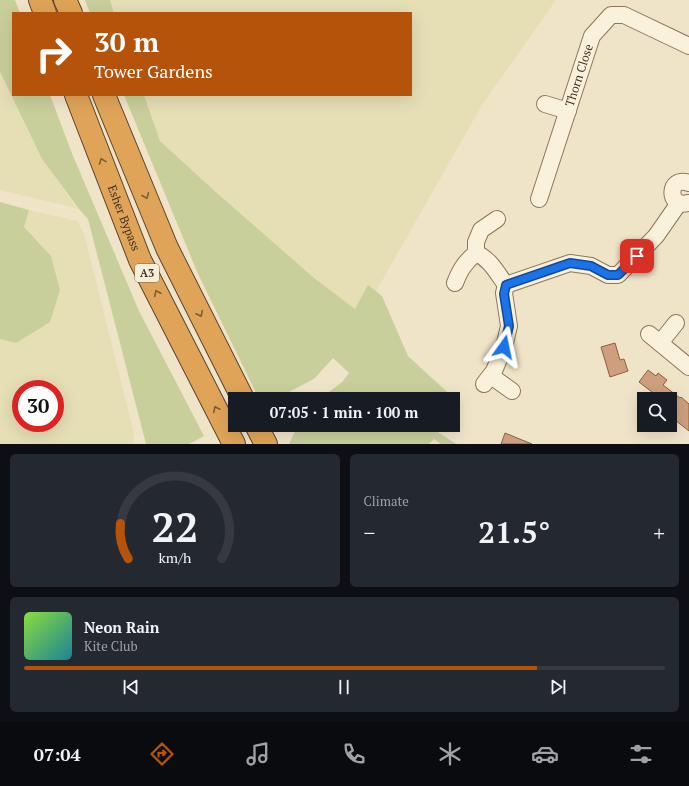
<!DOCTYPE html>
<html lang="en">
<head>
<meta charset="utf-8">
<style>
  body { margin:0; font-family:"PT Serif",serif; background:#242831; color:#f1f3f6; height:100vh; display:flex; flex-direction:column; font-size:15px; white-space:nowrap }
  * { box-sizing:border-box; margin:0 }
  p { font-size:13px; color:#9ea1a6 }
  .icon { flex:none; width:22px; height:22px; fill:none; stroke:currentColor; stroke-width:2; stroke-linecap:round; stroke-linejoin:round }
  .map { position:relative; height:444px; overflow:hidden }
  .panel { display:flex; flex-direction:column; gap:10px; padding:10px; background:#0d0f14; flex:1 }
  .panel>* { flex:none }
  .banner { position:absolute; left:12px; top:12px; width:400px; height:84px; border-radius:0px; box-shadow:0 4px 16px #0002; background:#b45309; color:#fff; overflow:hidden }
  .fabs { position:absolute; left:637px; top:392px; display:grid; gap:8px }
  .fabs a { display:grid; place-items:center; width:40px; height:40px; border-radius:0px; background:#171b24; box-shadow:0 4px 16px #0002; font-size:20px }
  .speed { position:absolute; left:12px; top:380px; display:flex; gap:8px; font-size:20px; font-weight:700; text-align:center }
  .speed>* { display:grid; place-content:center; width:52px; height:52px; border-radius:50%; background:#171b24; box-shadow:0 4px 16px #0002; line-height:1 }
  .speed .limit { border:6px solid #d22; background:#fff; color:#111 }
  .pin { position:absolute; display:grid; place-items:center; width:34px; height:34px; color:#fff; margin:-17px; border-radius:8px; box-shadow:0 2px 6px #0006 }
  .me { position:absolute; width:44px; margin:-22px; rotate:12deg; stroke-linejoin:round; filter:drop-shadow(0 0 3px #0008) }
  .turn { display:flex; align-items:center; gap:14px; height:84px; padding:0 16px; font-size:18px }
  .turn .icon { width:52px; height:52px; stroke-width:2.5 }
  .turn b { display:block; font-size:28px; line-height:34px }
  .big { font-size:30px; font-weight:700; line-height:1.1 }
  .panel .widget { flex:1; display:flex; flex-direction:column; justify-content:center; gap:6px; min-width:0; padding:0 14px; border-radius:6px; background:#242831 }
  .panel .dial { align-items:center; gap:0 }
  .dial svg { height:104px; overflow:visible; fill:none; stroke:#363941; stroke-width:7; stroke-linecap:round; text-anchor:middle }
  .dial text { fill:#f1f3f6; stroke:none }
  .song { display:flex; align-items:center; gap:12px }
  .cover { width:48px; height:48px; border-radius:6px; background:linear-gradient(135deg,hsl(90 70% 55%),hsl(190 70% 35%)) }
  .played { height:4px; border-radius:2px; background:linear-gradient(90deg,#b45309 80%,#363941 80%) }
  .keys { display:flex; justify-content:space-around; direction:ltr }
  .heat { display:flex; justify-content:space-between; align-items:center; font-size:22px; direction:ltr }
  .panel .tiles { flex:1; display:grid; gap:10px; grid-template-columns:1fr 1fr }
  .widget:last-child { grid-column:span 2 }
  .trip { position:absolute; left:228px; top:392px; width:232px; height:40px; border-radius:0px; background:#171b24; box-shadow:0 4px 16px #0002; font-weight:700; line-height:40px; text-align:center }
  .menu { display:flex; height:64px; justify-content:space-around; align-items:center; background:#090b0e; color:#9ea1a6 }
  .menu .icon { width:28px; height:28px }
  .menu .on { color:#b45309 }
  .menu b { font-size:18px; color:#f1f3f6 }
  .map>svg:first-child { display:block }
  .farmland { fill:#e6deb5; fill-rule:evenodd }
  .green { fill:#c9cf9b }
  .building { fill:#cf9f7d; stroke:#8d5f41 }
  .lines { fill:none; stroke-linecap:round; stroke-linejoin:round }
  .minor-casing { stroke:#8d765c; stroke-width:18 }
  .highway-casing { stroke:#5b4430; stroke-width:24 }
  .minor { stroke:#faf1dc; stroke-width:16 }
  .highway { stroke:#e0a458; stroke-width:22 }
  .oneway { stroke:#7e5d36 }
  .route-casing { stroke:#114b97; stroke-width:10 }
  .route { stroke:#1a73e8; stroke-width:7 }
  .labels { text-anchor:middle; stroke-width:4; stroke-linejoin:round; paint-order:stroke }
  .shield { fill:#f7eed8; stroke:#756857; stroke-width:1 }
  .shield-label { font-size:11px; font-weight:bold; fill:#3d2e20 }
  .street-label { font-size:12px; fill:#3d2e20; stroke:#f7eed8 }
</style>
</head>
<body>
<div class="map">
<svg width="689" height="444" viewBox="0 0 689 444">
  <rect width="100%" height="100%" fill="#f0e4c8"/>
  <g class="farmland">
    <path d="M110,0H556L482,105L358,323L160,141L144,95H411V13H114Z"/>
    <path d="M0,73L42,159L73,203L79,209L0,190Z"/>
    <path d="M29,210L77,221L84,233L134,433L133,444H0V339L16,342L51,256L24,227ZM21,389H55V423H21Z"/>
  </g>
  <g class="green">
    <path d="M0,0H15L20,13H13V95H50L71,151L139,311L204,436L189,444H146L88,219L79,209L42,159L0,72Z"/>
    <path d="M85,0H110L114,13H90Z"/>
    <path d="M124,95H144L160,141L218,194L314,278L355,309L368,285L382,296L408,356L458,402L453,409V399H320L342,382L349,373L333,358L314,379L275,399H259L198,274Z"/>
    <path d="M0,202L29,210L24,227L51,256L60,290L50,322L16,343L0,339Z"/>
    <path d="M298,425H441L436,431L456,444H441L434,439L429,444H289Z"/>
  </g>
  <g class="building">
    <path d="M615,343L620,360L624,359L628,371L610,377L601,347Z"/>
    <path d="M648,370L656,376L658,373L667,380L663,385L680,398L681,397L689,404V431L670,416V399H661L639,382Z"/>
    <path d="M505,433L532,444H501Z"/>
  </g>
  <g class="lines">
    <defs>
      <g id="minor">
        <path d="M545,104L568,111"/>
        <path id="s1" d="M539,199L592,36L611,15H624L689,46"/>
        <path d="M688,203C667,209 667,175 689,183"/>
        <path d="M476,253V242L481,230L497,219"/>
        <path d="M455,283C460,270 465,262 476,253C490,259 497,273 506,285"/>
        <path d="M649,334L689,367"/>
        <path d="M660,343L676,323"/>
        <path d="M491,376L512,391"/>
        <path d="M484,384L494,371L504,347L509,326L504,293L506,285L570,263L591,266L608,275H618L656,236L679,203"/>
      </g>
      <g id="highway">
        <path d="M40,0L45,13"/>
        <path d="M65,0L71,13"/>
        <path id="s2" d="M76,95L140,260L234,444"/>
        <path d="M104,95L167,248L243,399"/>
        <path d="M256,425L266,444"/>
      </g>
    </defs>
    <use href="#minor" class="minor-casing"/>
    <use href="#highway" class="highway-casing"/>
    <use href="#minor" class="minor"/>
    <use href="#highway" class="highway"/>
  </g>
  <defs><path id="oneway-chevron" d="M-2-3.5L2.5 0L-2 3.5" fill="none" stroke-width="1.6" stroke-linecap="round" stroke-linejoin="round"/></defs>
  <g class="oneway">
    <use href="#oneway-chevron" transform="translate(102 161) rotate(-111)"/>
    <use href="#oneway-chevron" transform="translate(146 196) rotate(68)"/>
    <use href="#oneway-chevron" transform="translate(157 293) rotate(-117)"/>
    <use href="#oneway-chevron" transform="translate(200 314) rotate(63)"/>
    <use href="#oneway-chevron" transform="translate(216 409) rotate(-117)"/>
  </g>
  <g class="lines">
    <defs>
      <path id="route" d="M504,347L509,326L504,294L506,285L570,263L591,266L608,275H618L637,256"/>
    </defs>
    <use href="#route" class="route-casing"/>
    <use href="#route" class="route"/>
  </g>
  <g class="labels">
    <rect class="shield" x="135" y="264" width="24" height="18" rx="3"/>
    <g class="shield-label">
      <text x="147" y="277">A3</text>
    </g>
    <g class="street-label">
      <text dy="4" stroke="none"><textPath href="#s1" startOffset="130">Thorn Close</textPath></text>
      <text dy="4" stroke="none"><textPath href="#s2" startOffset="132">Esher Bypass</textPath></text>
    </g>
  </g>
</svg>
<div class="fabs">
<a><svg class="icon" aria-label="search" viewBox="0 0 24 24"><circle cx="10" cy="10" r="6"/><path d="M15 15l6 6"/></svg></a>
</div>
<div class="speed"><div class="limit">30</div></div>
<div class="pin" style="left:637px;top:256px;background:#d93025"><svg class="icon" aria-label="arrive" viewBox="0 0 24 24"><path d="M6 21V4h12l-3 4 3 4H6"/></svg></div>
<svg class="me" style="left:504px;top:347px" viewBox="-20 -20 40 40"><path d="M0-17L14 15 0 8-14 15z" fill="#1a73e8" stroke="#fff" stroke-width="4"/></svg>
<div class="trip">07:05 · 1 min · 100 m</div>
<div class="banner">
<div class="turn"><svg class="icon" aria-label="right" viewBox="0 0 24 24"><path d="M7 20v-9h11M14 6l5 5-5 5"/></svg><div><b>30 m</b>Tower Gardens</div></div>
</div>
</div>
<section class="panel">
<div class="tiles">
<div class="widget dial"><svg viewBox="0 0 100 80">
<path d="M14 69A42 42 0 1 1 86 69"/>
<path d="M14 69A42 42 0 0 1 8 42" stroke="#b45309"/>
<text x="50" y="56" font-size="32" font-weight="700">22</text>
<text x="50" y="72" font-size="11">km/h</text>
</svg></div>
<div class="widget"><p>Climate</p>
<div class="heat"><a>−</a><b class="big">21.5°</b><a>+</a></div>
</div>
<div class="widget">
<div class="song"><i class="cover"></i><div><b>Neon Rain</b><p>Kite Club</p></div></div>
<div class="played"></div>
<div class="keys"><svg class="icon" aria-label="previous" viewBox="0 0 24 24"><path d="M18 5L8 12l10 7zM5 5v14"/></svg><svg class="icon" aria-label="pause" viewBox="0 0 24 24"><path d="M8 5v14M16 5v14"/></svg><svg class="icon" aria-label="next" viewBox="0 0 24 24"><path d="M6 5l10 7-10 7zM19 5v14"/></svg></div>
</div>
</div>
</section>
<nav class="menu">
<b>07:04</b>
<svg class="icon on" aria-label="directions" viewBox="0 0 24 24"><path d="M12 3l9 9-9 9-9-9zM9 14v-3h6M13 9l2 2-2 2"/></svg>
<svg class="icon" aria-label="music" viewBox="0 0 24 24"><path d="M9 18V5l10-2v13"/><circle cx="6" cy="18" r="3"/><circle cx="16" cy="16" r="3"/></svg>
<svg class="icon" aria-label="phone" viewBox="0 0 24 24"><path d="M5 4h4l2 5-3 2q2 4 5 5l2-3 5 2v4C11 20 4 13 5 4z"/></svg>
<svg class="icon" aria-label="climate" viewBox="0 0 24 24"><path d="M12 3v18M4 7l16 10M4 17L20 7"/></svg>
<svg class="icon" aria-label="car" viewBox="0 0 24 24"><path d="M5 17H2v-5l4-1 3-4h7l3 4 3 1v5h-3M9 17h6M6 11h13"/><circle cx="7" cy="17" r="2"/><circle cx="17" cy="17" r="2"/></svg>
<svg class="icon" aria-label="filters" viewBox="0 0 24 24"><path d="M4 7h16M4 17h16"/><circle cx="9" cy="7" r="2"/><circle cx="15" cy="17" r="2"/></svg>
</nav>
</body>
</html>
